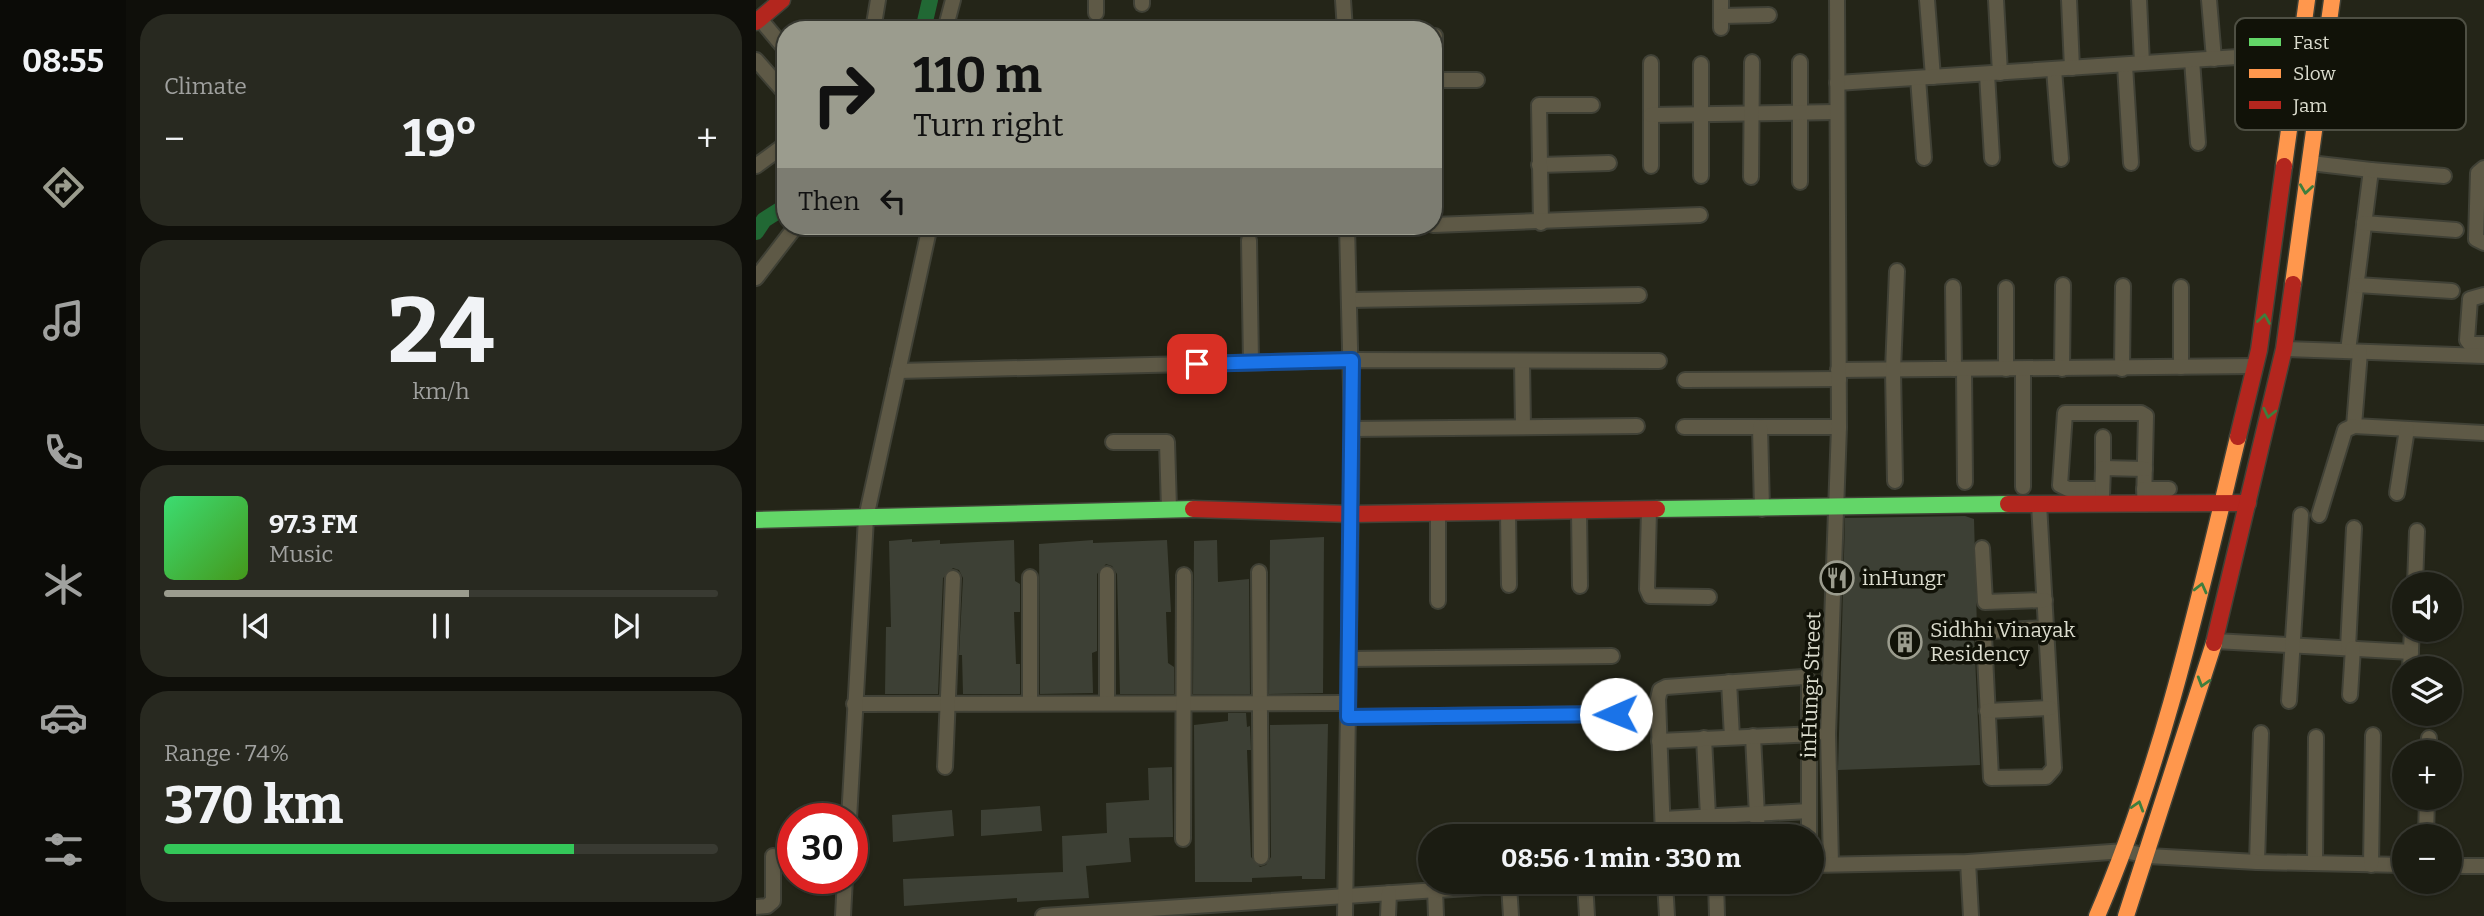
<!DOCTYPE html>
<html lang="en">
<head>
<meta charset="utf-8">
<style>
  body { margin:0; font-family:Bitter,serif; background:#282920; color:#f1f3f6; height:100vh; display:flex; flex-direction:column; font-size:26px; white-space:nowrap }
  * { box-sizing:border-box; margin:0 }
  p { font-size:23px; color:#a0a19f }
  .icon { flex:none; width:38px; height:38px; fill:none; stroke:currentColor; stroke-width:2; stroke-linecap:round; stroke-linejoin:round }
  .map { position:relative; flex:1; overflow:hidden }
  .details { display:flex; flex-direction:column; gap:14px; padding:14px; background:#0f0f0a; width:630px }
  .details>* { flex:none }
  .top-card { position:absolute; left:21px; top:21px; width:665px; height:214px; border-radius:28px; box-shadow:0 2px 5px #0004,0 0 0 2px #393a32; background:#9b9c8e; color:#111; overflow:hidden }
  .controls { position:absolute; left:1636px; top:572px; display:grid; gap:14px }
  .controls a { display:grid; place-items:center; width:70px; height:70px; border-radius:50%; background:#1b1c12; box-shadow:0 2px 5px #0004,0 0 0 2px #393a32; font-size:35px }
  .speed { position:absolute; left:21px; top:803px; display:flex; gap:14px; font-size:35px; font-weight:700; text-align:center }
  .speed>* { display:grid; place-content:center; width:91px; height:91px; border-radius:50%; background:#1b1c12; box-shadow:0 2px 5px #0004,0 0 0 2px #393a32; line-height:1 }
  .speed .limit { border:10px solid #d22; background:#fff; color:#111 }
  .pin { position:absolute; display:grid; place-items:center; width:60px; height:60px; color:#fff; margin:-30px; border-radius:14px; box-shadow:0 4px 10px #0006 }
  .me { position:absolute; width:77px; margin:-38px; rotate:269deg; stroke-linejoin:round; filter:drop-shadow(0 0 5px #0008) }
  .turn { display:flex; align-items:center; gap:24px; height:147px; padding:0 21px; font-size:32px }
  .turn .icon { width:91px; height:91px; stroke-width:2.5 }
  .turn b { display:block; font-size:49px; line-height:60px }
  .then { display:flex; align-items:center; height:66px; padding:0 21px; background:#0003; gap:14px; font-size:26px }
  .big { font-size:52px; font-weight:700; line-height:1.1 }
  .details .widget { flex:1; display:flex; flex-direction:column; justify-content:center; gap:10px; min-width:0; padding:0 24px; border-radius:28px; background:#282920 }
  .details .dial { align-items:center; gap:0 }
  .dial b { font-size:91px; line-height:1 }
  .song { display:flex; align-items:center; gap:21px }
  .cover { width:84px; height:84px; border-radius:10px; background:linear-gradient(135deg,hsl(140 70% 55%),hsl(100 70% 35%)) }
  .played { height:7px; border-radius:4px; background:linear-gradient(90deg,#9b9c8e 55%,#393a32 55%) }
  .keys { display:flex; justify-content:space-around; direction:ltr }
  .heat { display:flex; justify-content:space-between; align-items:center; font-size:38px; direction:ltr }
  .charge { height:10px; border-radius:5px; background:linear-gradient(90deg,#34c759 74%,#393a32 0) }
  .trip { position:absolute; left:662px; top:824px; width:406px; height:70px; border-radius:35px; background:#1b1c12; box-shadow:0 2px 5px #0004,0 0 0 2px #393a32; font-weight:700; line-height:70px; text-align:center }
  main { display:flex; flex:1; min-height:0 }
  .menu { display:flex; flex-direction:column; width:126px; justify-content:space-around; align-items:center; background:#0b0b07; color:#a0a19f }
  .menu .icon { width:49px; height:49px }
  .menu .selected { color:#9b9c8e }
  .menu b { font-size:32px; color:#f1f3f6 }
  .map>svg:first-child { display:block }
  .lines { fill:none; stroke-linecap:round; stroke-linejoin:round }
  .canal { stroke:#216834; stroke-width:16 }
  .building { fill:#3d4035 }
  .street-casing { stroke:#404136; stroke-width:18 }
  .fast-casing { stroke:#404136; stroke-width:19 }
  .slow-casing { stroke:#404136; stroke-width:19 }
  .jam-casing { stroke:#404136; stroke-width:19 }
  .street { stroke:#5e5946; stroke-width:14 }
  .fast { stroke:#63d668; stroke-width:16 }
  .slow { stroke:#ff974d; stroke-width:16 }
  .jam { stroke:#b3261e; stroke-width:16 }
  .oneway { stroke:#3e7e3d }
  .route-casing { stroke:#114b97; stroke-width:18 }
  .route { stroke:#1a73e8; stroke-width:12 }
  .labels { text-anchor:middle; stroke-width:7; stroke-linejoin:round; paint-order:stroke }
  .poi-label { font-size:21px; fill:#dbdcce; stroke:#111208; text-anchor:start }
  .street-label { font-size:21px; fill:#dbdcce; stroke:#111208 }
  .key { fill:#111208; stroke:#4e4f43; stroke-width:2 }
  .key-label { font-size:19px; fill:#dbdcce }
</style>
</head>
<body>
<main>
<nav class="menu">
<b>08:55</b>
<svg class="icon selected" aria-label="directions" viewBox="0 0 24 24"><path d="M12 3l9 9-9 9-9-9zM9 14v-3h6M13 9l2 2-2 2"/></svg>
<svg class="icon" aria-label="music" viewBox="0 0 24 24"><path d="M9 18V5l10-2v13"/><circle cx="6" cy="18" r="3"/><circle cx="16" cy="16" r="3"/></svg>
<svg class="icon" aria-label="phone" viewBox="0 0 24 24"><path d="M5 4h4l2 5-3 2q2 4 5 5l2-3 5 2v4C11 20 4 13 5 4z"/></svg>
<svg class="icon" aria-label="climate" viewBox="0 0 24 24"><path d="M12 3v18M4 7l16 10M4 17L20 7"/></svg>
<svg class="icon" aria-label="car" viewBox="0 0 24 24"><path d="M5 17H2v-5l4-1 3-4h7l3 4 3 1v5h-3M9 17h6M6 11h13"/><circle cx="7" cy="17" r="2"/><circle cx="17" cy="17" r="2"/></svg>
<svg class="icon" aria-label="filters" viewBox="0 0 24 24"><path d="M4 7h16M4 17h16"/><circle cx="9" cy="7" r="2"/><circle cx="15" cy="17" r="2"/></svg>
</nav>
<section class="details">
<div class="widget"><p>Climate</p>
<div class="heat"><a>−</a><b class="big">19°</b><a>+</a></div>
</div>
<div class="widget dial"><b>24</b><p>km/h</p></div>
<div class="widget">
<div class="song"><i class="cover"></i><div><b>97.3 FM</b><p>Music</p></div></div>
<div class="played"></div>
<div class="keys"><svg class="icon" aria-label="previous" viewBox="0 0 24 24"><path d="M18 5L8 12l10 7zM5 5v14"/></svg><svg class="icon" aria-label="pause" viewBox="0 0 24 24"><path d="M8 5v14M16 5v14"/></svg><svg class="icon" aria-label="next" viewBox="0 0 24 24"><path d="M6 5l10 7-10 7zM19 5v14"/></svg></div>
</div>
<div class="widget"><p>Range · 74%</p><b class="big">370 km</b><div class="charge"></div></div>
</section>
<div class="map">
<svg width="1728" height="916" viewBox="0 0 1728 916">
  <rect width="100%" height="100%" fill="#242518"/>
  <g class="lines">
    <g class="canal">
      <path d="M167,30L174,0"/>
      <path d="M0,232L8,220L30,206"/>
    </g>
  </g>
  <g class="building">
    <path d="M1209,516L1218,519L1221,629L1218,635L1224,765L1082,770L1089,518Z"/>
    <path d="M568,537L567,693L513,694L514,540Z"/>
    <path d="M156,539V542L184,540V544L258,540L259,581L264,584V612H258L260,664H264V694H207L206,655H203L207,578L203,570L197,568L187,578L182,694H129L130,627H135L133,541Z"/>
    <path d="M337,540V543L411,540L415,612H410L412,663L418,667V694H364L361,574L356,566L350,564L341,574V651L336,653L337,693L284,694L283,544Z"/>
    <path d="M461,540L462,582L493,579L494,694H437L438,541Z"/>
    <path d="M472,713H490L491,727L494,726L495,750H491L495,857L504,867L510,865L515,857L514,725L572,724L569,879H546V876L496,878V882H439L438,725L472,721Z"/>
    <path d="M416,767L417,837L373,838L375,862L330,866L333,898L261,902V898L148,906L147,879L307,872L306,836L351,833L350,803L393,800L392,768Z"/>
    <path d="M284,806L286,831L225,836V810Z"/>
    <path d="M196,810L198,836L137,842L136,815Z"/>
  </g>
  <g class="lines">
    <defs>
      <g id="street">
        <path d="M340,0V13"/>
        <path d="M386,0V4"/>
        <path d="M587,0L589,30"/>
        <path d="M965,0V28"/>
        <path d="M1171,0L1177,77"/>
        <path d="M1240,0L1244,73"/>
        <path d="M1313,0L1316,68"/>
        <path d="M1383,0L1386,63"/>
        <path d="M1453,0L1458,59"/>
        <path d="M965,16L1013,15"/>
        <path d="M4,19L30,50"/>
        <path d="M117,30L122,0"/>
        <path d="M189,30L197,0"/>
        <path d="M679,36V80"/>
        <path d="M0,60L30,94"/>
        <path d="M1436,60L1442,143"/>
        <path d="M1044,62V182"/>
        <path d="M895,63V166"/>
        <path d="M1369,65L1375,163"/>
        <path d="M1298,69L1305,159"/>
        <path d="M1231,74L1236,158"/>
        <path d="M1162,78L1168,158"/>
        <path d="M677,80H721"/>
        <path d="M1081,83L1543,53"/>
        <path d="M895,115L1080,112"/>
        <path d="M1554,163L1615,170L1592,351"/>
        <path d="M783,165L853,163"/>
        <path d="M0,166L30,144"/>
        <path d="M1728,168L1722,173L1720,239L1728,243"/>
        <path d="M1615,170L1688,176"/>
        <path d="M945,176V64"/>
        <path d="M995,177L996,62"/>
        <path d="M785,223L783,105H836"/>
        <path d="M1608,223L1700,230"/>
        <path d="M677,225L944,215"/>
        <path d="M591,227L662,226"/>
        <path d="M493,240L495,362"/>
        <path d="M0,278L40,226"/>
        <path d="M1601,285L1696,291"/>
        <path d="M1197,287L1198,369"/>
        <path d="M1425,287V367"/>
        <path d="M1728,295L1714,299L1711,340L1714,344H1728"/>
        <path d="M594,300L883,295"/>
        <path d="M1528,349L1728,356"/>
        <path d="M1604,352L1598,426L1728,433"/>
        <path d="M766,361L767,427"/>
        <path d="M1208,369L1209,482"/>
        <path d="M1250,369V288"/>
        <path d="M1267,369V487"/>
        <path d="M1306,369L1307,285"/>
        <path d="M1366,369L1367,286"/>
        <path d="M1082,370L1498,366"/>
        <path d="M142,371L596,360L903,361"/>
        <path d="M929,380L1083,379"/>
        <path d="M928,427H1083"/>
        <path d="M1004,427L1006,509"/>
        <path d="M596,429L881,426"/>
        <path d="M357,442H411L413,509"/>
        <path d="M1347,468V437"/>
        <path d="M1139,481L1137,370L1141,271"/>
        <path d="M1346,489H1312L1304,485L1309,413H1385L1390,416L1388,504"/>
        <path d="M1388,489H1413"/>
        <path d="M1641,493L1651,429"/>
        <path d="M1346,496L1347,468L1389,469"/>
        <path d="M1283,504L1298,768L1290,777L1235,778L1228,635L1233,631L1290,628"/>
        <path d="M893,510L891,589L894,596L953,597"/>
        <path d="M823,511L824,586"/>
        <path d="M752,512L753,585"/>
        <path d="M1563,515L1589,430L1598,426"/>
        <path d="M1226,548L1229,602L1289,600"/>
        <path d="M503,572L505,857"/>
        <path d="M351,574V702"/>
        <path d="M274,577V703"/>
        <path d="M1659,584L1661,531"/>
        <path d="M682,601V512"/>
        <path d="M1459,641L1655,652"/>
        <path d="M1592,648L1598,528"/>
        <path d="M594,659L856,656"/>
        <path d="M1654,668L1656,630"/>
        <path d="M973,682L976,737"/>
        <path d="M1594,695L1597,648"/>
        <path d="M1533,701L1545,515"/>
        <path d="M98,704L591,703"/>
        <path d="M1231,711L1294,708"/>
        <path d="M592,717L860,714"/>
        <path d="M997,736L1002,836"/>
        <path d="M948,738L952,816"/>
        <path d="M903,741L1060,734"/>
        <path d="M1672,752L1673,738"/>
        <path d="M189,767L197,578"/>
        <path d="M93,819L110,518L173,230"/>
        <path d="M907,819L1053,811"/>
        <path d="M907,836L902,699L904,690L910,687L1047,677L1053,681V836"/>
        <path d="M1670,836L1671,798"/>
        <path d="M427,839L428,575"/>
        <path d="M1212,862L1215,916"/>
        <path d="M1501,862L1505,733"/>
        <path d="M1559,863L1560,737"/>
        <path d="M1075,864L1072,734L1083,427L1081,0"/>
        <path d="M1055,865L1212,862L1369,851L1392,856L1501,862L1648,865"/>
        <path d="M1615,865L1617,735"/>
        <path d="M1694,866H1728"/>
        <path d="M829,882L831,916"/>
        <path d="M909,882L911,916"/>
        <path d="M960,882L961,916"/>
        <path d="M753,885L755,916"/>
        <path d="M679,890L680,916"/>
        <path d="M0,907L11,906L17,901V856"/>
        <path d="M87,916L89,878"/>
        <path d="M287,916L805,882"/>
        <path d="M589,916L596,429L591,226"/>
        <path d="M632,916L633,893"/>
      </g>
      <g id="fast">
        <path d="M901,509L1252,504"/>
        <path d="M0,520L437,509"/>
      </g>
      <g id="slow">
        <path d="M1528,166L1551,0"/>
        <path d="M1537,284L1576,0"/>
        <path d="M1341,916C1407,763 1443,599 1482,437"/>
        <path d="M1370,916L1458,643"/>
      </g>
      <g id="jam">
        <path d="M0,22L26,0"/>
        <path d="M1482,437L1503,350L1528,166"/>
        <path d="M1252,504L1492,503"/>
        <path d="M437,509L594,514L901,509"/>
        <path d="M1458,643L1528,349L1537,284"/>
      </g>
    </defs>
    <use href="#street" class="street-casing"/>
    <use href="#fast" class="fast-casing"/>
    <use href="#slow" class="slow-casing"/>
    <use href="#jam" class="jam-casing"/>
    <use href="#street" class="street"/>
    <use href="#fast" class="fast"/>
    <use href="#slow" class="slow"/>
    <use href="#jam" class="jam"/>
  </g>
  <defs><path id="oneway-chevron" d="M-2-3.5L2.5 0L-2 3.5" fill="none" stroke-width="1.6" stroke-linecap="round" stroke-linejoin="round" transform="scale(1.75)"/></defs>
  <g class="oneway">
    <use href="#oneway-chevron" transform="translate(1550 189) rotate(98)"/>
    <use href="#oneway-chevron" transform="translate(1508 319) rotate(-81)"/>
    <use href="#oneway-chevron" transform="translate(1513 413) rotate(103)"/>
    <use href="#oneway-chevron" transform="translate(1445 588) rotate(-76)"/>
    <use href="#oneway-chevron" transform="translate(1447 682) rotate(107)"/>
    <use href="#oneway-chevron" transform="translate(1382 806) rotate(-73)"/>
  </g>
  <g class="lines">
    <defs>
      <path id="route" d="M441,364L596,360L592,717L860,714"/>
    </defs>
    <use href="#route" class="route-casing"/>
    <use href="#route" class="route"/>
  </g>
  <defs>
    <symbol id="restaurant-ring" viewBox="-11 -11 22 22"><circle r="9.5" fill="#111208" stroke="#9b9c8e" stroke-width="1.5"/><path d="M-5-6h1v4h1v-4h1v4h1v-4h1v5L-1.5 .5V6h-2V.5L-5-1ZM5-6V6H3V1.5H1.5Q1.5-4 5-6Z" fill="#9b9c8e"/></symbol>
    <symbol id="building-ring" viewBox="-11 -11 22 22"><circle r="9.5" fill="#111208" stroke="#9b9c8e" stroke-width="1.5"/><path d="M-4-6H4V6H1V3H-1V6H-4ZM-2.5-4.3h1.7v1.8h-1.7ZM.8-4.3h1.7v1.8H.8ZM-2.5-1h1.7V.8h-1.7ZM.8-1h1.7V.8H.8Z" fill="#9b9c8e"/></symbol>
  </defs>
  <g fill-rule="evenodd">
    <use href="#restaurant-ring" x="1062" y="559" width="38" height="38"/>
    <use href="#building-ring" x="1130" y="623" width="38" height="38"/>
  </g>
  <g class="labels">
    <g class="poi-label">
      <text x="1106" y="585">inHungr</text>
      <text x="1174" y="637">Sidhhi Vinayak<tspan x="1174" dy="24">Residency</tspan></text>
    </g>
    <g class="street-label">
      <text transform="translate(1055 685) rotate(-88)" y="7">inHungr Street</text>
    </g>
  </g>
  <rect x="1479" y="18" width="231" height="112" rx="10" class="key"/>
  <rect x="1493" y="38" width="32" height="8" fill="#63d668"/>
  <rect x="1493" y="69" width="32" height="9" fill="#ff974d"/>
  <rect x="1493" y="101" width="32" height="8" fill="#b3261e"/>
  <g class="key-label">
    <text x="1537" y="49">Fast</text>
    <text x="1537" y="80">Slow</text>
    <text x="1537" y="112">Jam</text>
  </g>
</svg>
<div class="controls">
<a><svg class="icon" aria-label="sound" viewBox="0 0 24 24"><path d="M4 9h4l5-4v14l-5-4H4zM17 9q2 3 0 6"/></svg></a>
<a><svg class="icon" aria-label="layers" viewBox="0 0 24 24"><path d="M12 4l9 5-9 5-9-5zM3 14l9 5 9-5"/></svg></a>
<a>+</a>
<a>−</a>
</div>
<div class="speed"><div class="limit">30</div></div>
<div class="pin" style="left:441px;top:364px;background:#d93025"><svg class="icon" aria-label="arrive" viewBox="0 0 24 24"><path d="M6 21V4h12l-3 4 3 4H6"/></svg></div>
<svg class="me" style="left:860px;top:714px" viewBox="-20 -20 40 40"><circle r="19" fill="#fff"/><path d="M0-13L10 11 0 6-10 11z" fill="#1a73e8"/></svg>
<div class="trip">08:56 · 1 min · 330 m</div>
<div class="top-card">
<div class="turn"><svg class="icon" aria-label="right" viewBox="0 0 24 24"><path d="M7 20v-9h11M14 6l5 5-5 5"/></svg><div><b>110 m</b>Turn right</div></div>
<div class="then">Then<svg class="icon" aria-label="left" viewBox="0 0 24 24"><path d="M17 20v-9H6M10 6l-5 5 5 5"/></svg></div>
</div>
</div>
</main>
</body>
</html>
